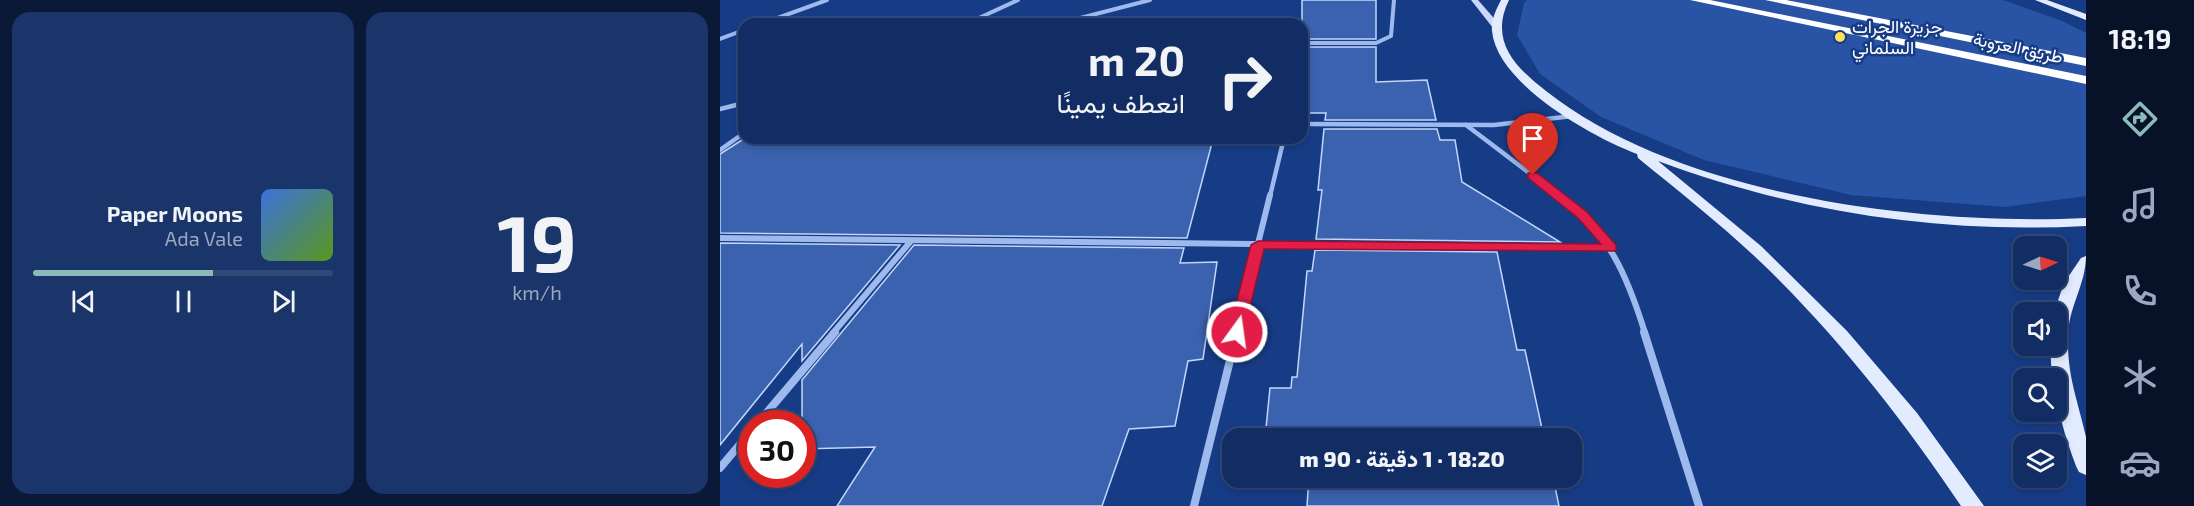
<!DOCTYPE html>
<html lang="ar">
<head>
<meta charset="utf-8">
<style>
  body { margin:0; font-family:"Exo 2",Vazirmatn,sans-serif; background:#1a356a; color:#f1f3f6; direction:rtl; height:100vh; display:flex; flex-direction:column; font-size:22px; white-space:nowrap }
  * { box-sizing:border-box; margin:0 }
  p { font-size:20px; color:#9ca8bf }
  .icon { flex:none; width:33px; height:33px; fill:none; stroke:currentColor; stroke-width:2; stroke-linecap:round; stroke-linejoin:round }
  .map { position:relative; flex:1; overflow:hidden; direction:ltr }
  .side { display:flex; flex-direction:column; gap:12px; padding:12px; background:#091937; width:720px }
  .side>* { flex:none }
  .banner { position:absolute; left:18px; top:18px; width:570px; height:126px; border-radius:18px; box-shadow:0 3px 9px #0003,0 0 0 2px #304978; direction:rtl; background:#112d64; color:#f1f3f6; overflow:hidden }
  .needle { width:39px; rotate:86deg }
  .controls { position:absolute; left:1293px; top:236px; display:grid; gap:12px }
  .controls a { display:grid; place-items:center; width:54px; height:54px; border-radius:12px; background:#112d64; box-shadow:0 3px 9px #0003,0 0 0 2px #304978; font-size:30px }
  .speed { position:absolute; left:18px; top:410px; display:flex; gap:12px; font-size:30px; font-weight:700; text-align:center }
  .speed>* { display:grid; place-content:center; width:78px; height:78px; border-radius:50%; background:#112d64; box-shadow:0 3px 9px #0003,0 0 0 2px #304978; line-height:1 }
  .speed .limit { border:9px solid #d22; background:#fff; color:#111 }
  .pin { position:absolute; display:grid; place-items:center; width:51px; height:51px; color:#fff; margin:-62px -26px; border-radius:50% 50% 50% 0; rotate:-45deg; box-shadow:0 0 6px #0007 }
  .pin .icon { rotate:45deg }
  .me { position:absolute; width:66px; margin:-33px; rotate:14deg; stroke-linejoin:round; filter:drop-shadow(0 0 4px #0008) }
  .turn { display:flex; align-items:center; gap:21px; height:126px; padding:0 24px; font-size:27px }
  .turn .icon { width:78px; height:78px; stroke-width:2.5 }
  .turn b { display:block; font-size:42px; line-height:51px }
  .side .tile { flex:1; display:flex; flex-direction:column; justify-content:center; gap:9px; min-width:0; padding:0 21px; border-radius:18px; background:#1a356a }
  .side .dial { align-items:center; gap:0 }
  .dial b { font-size:78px; line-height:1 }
  .song { display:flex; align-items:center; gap:18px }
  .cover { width:72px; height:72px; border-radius:9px; background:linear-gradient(135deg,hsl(220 70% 55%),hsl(90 70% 35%)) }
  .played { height:6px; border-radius:3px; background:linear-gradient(90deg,#8bbbb9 60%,#304978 60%) }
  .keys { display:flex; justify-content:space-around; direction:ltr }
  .side .tiles { flex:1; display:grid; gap:12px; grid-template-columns:repeat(2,1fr) }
  .trip { position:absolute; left:502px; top:428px; width:360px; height:60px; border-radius:18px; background:#112d64; box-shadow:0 3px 9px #0003,0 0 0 2px #304978; font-weight:800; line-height:60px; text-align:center; direction:rtl }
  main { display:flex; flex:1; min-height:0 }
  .tab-bar { display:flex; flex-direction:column; width:108px; justify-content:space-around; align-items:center; background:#071228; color:#9ca8bf }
  .tab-bar .icon { width:42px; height:42px }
  .tab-bar .selected { color:#8bbbb9 }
  .tab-bar b { font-size:27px; color:#f1f3f6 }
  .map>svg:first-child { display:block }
  .green { fill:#2953a5 }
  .building { fill:#3b62ae; stroke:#c3d6fa; stroke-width:1.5 }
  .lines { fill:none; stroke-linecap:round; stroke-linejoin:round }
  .street-far3 { stroke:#9db9ed; stroke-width:4 }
  .street-far2 { stroke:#9db9ed; stroke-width:4.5 }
  .street-far1 { stroke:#9db9ed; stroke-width:6 }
  .street { stroke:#9db9ed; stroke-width:8 }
  .secondary { fill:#cad9fa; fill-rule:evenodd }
  .primary { fill:#e3ebff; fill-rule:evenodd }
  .highway { fill:#fff; fill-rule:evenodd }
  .route { fill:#e11d48; stroke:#92132f; stroke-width:1.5 }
  .poi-dot { fill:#ffe159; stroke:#173c86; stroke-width:2 }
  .labels { text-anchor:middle; stroke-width:5; stroke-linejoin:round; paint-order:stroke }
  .far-poi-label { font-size:18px; fill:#fff; stroke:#173c86; text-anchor:start }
  .far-street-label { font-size:18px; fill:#fff; stroke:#173c86 }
</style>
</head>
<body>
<main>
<nav class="tab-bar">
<b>18:19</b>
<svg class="icon selected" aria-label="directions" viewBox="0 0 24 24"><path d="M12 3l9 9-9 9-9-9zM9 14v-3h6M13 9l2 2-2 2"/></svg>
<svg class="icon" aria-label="music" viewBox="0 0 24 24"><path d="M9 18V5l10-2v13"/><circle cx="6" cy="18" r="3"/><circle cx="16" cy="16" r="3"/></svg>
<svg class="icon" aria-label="phone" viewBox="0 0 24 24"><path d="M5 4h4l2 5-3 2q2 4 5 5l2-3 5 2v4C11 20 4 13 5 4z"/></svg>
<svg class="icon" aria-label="climate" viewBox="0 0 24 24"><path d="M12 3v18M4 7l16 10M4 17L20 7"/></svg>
<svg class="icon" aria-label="car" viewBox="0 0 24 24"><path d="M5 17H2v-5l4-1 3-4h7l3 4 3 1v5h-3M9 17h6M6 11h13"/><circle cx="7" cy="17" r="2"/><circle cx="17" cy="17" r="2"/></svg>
</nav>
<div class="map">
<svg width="1366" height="506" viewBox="0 0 1366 506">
  <rect width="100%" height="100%" fill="#173c86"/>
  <path class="green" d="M807,0H1283L1342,21L1366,33V196L1285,207L1131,195L984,160L881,117L820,74L797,35L804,3Z"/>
  <g class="building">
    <rect x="582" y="0" width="74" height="39"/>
    <path d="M582,47H656V82L707,80L716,120H605L606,113H582Z"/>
    <path d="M604,129H717L720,140H735L742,182L840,242L596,239L602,190H598Z"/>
    <path d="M25,138H431L429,142L492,143L467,238L0,233V154Z"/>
    <path d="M0,243L180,245L82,361V344L0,445Z"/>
    <path d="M194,245L464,248L460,263L497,262L483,359L468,361L455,426L409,429L382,506H117L155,447L82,449V380Z"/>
    <path d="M595,250L777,252L797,350H805L824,438H545L550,388H571L572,377H577L587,271H592Z"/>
    <path d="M589,477H833L839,506H587Z"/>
  </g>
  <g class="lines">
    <g class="street-far3">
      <path d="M41,24L107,0"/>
      <path d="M246,24L298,0"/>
      <path d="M337,24L430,0"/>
      <path d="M0,39L24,30"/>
      <path d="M582,43H656L671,36L674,0"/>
    </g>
    <g class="street-far2">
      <path d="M0,109L24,103"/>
      <path d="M582,124L774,125L853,116"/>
      <path d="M746,125L840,196"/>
      <path d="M0,150L24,133"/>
      <path d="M550,196L564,138"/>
    </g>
    <g class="street-far1">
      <path d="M838,195C889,232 907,275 925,333"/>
      <path d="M0,238L891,248"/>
      <path d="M113,333L191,241"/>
      <path d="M516,333L550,195"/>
    </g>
    <g class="street">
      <path d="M924,332L979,506"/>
      <path d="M38,423L115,332"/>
      <path d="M0,468L32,430"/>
      <path d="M474,506L517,332"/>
    </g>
    <path class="secondary" d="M751,0H758L779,24V28H773Z"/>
    <g class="primary">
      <path d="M781,0H789C769,41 795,67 826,91C959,196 1201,226 1366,218V226C1220,234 1075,212 938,161L1041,246L1127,331L1197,413L1264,506H1241C1184,421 1122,342 1049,270C1008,230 962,194 918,158L917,154C872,137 777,84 772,31C771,20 776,10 781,0Z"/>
      <path d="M1315,0H1327L1366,14V20Z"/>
      <path d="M1366,256C1366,284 1348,308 1348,337C1347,376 1358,401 1366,437C1366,449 1366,463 1366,475L1359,472L1356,466C1345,436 1336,409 1336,378H1332L1330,345H1336V312H1334L1344,283L1361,258Z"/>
    </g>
    <g class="highway">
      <path d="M970,0H990L1366,76V84Z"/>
      <path d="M1045,0H1066L1366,58V66Z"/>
    </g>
  </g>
  <path class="route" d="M808,173H817L867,212L896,245V251L544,249L524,332L517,337L509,332L531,245L538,241L881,244L858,218L808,178Z"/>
  <circle class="poi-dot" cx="1120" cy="37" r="6"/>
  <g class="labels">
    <g class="far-poi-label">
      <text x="1132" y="33">جزيرة الجرات<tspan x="1132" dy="21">السلماني</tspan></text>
    </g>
    <g class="far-street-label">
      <text transform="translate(1298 48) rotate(12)" y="6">طريق العروبة</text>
    </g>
  </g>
</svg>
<div class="controls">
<a><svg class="needle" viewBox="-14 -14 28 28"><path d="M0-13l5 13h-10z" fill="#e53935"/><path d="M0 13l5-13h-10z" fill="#9ca8bf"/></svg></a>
<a><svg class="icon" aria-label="sound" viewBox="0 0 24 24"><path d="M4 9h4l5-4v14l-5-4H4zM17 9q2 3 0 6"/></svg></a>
<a><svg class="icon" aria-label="search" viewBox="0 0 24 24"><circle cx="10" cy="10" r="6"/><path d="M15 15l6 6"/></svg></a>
<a><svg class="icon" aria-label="layers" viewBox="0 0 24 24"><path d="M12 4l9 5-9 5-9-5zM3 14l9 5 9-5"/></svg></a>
</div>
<div class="speed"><div class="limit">30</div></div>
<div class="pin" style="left:813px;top:175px;background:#d93025"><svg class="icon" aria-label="arrive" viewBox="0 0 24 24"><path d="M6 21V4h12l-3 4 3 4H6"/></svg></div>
<svg class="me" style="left:517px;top:332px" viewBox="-20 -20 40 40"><circle r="17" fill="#e11d48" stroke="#fff" stroke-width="3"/><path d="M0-11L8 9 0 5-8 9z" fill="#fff"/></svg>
<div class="trip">18:20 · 1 دقيقة · 90 m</div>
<div class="banner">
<div class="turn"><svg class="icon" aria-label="right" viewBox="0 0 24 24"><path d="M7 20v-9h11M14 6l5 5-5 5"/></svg><div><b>20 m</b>انعطف يمينًا</div></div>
</div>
</div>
<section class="side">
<div class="tiles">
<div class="tile dial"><b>19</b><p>km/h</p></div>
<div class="tile">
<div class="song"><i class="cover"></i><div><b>Paper Moons</b><p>Ada Vale</p></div></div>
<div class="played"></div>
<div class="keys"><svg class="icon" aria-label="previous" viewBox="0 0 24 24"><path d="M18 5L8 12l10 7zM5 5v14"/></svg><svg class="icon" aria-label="pause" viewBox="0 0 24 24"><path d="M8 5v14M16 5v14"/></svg><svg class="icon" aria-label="next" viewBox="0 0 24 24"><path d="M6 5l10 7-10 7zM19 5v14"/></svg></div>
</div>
</div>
</section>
</main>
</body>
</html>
